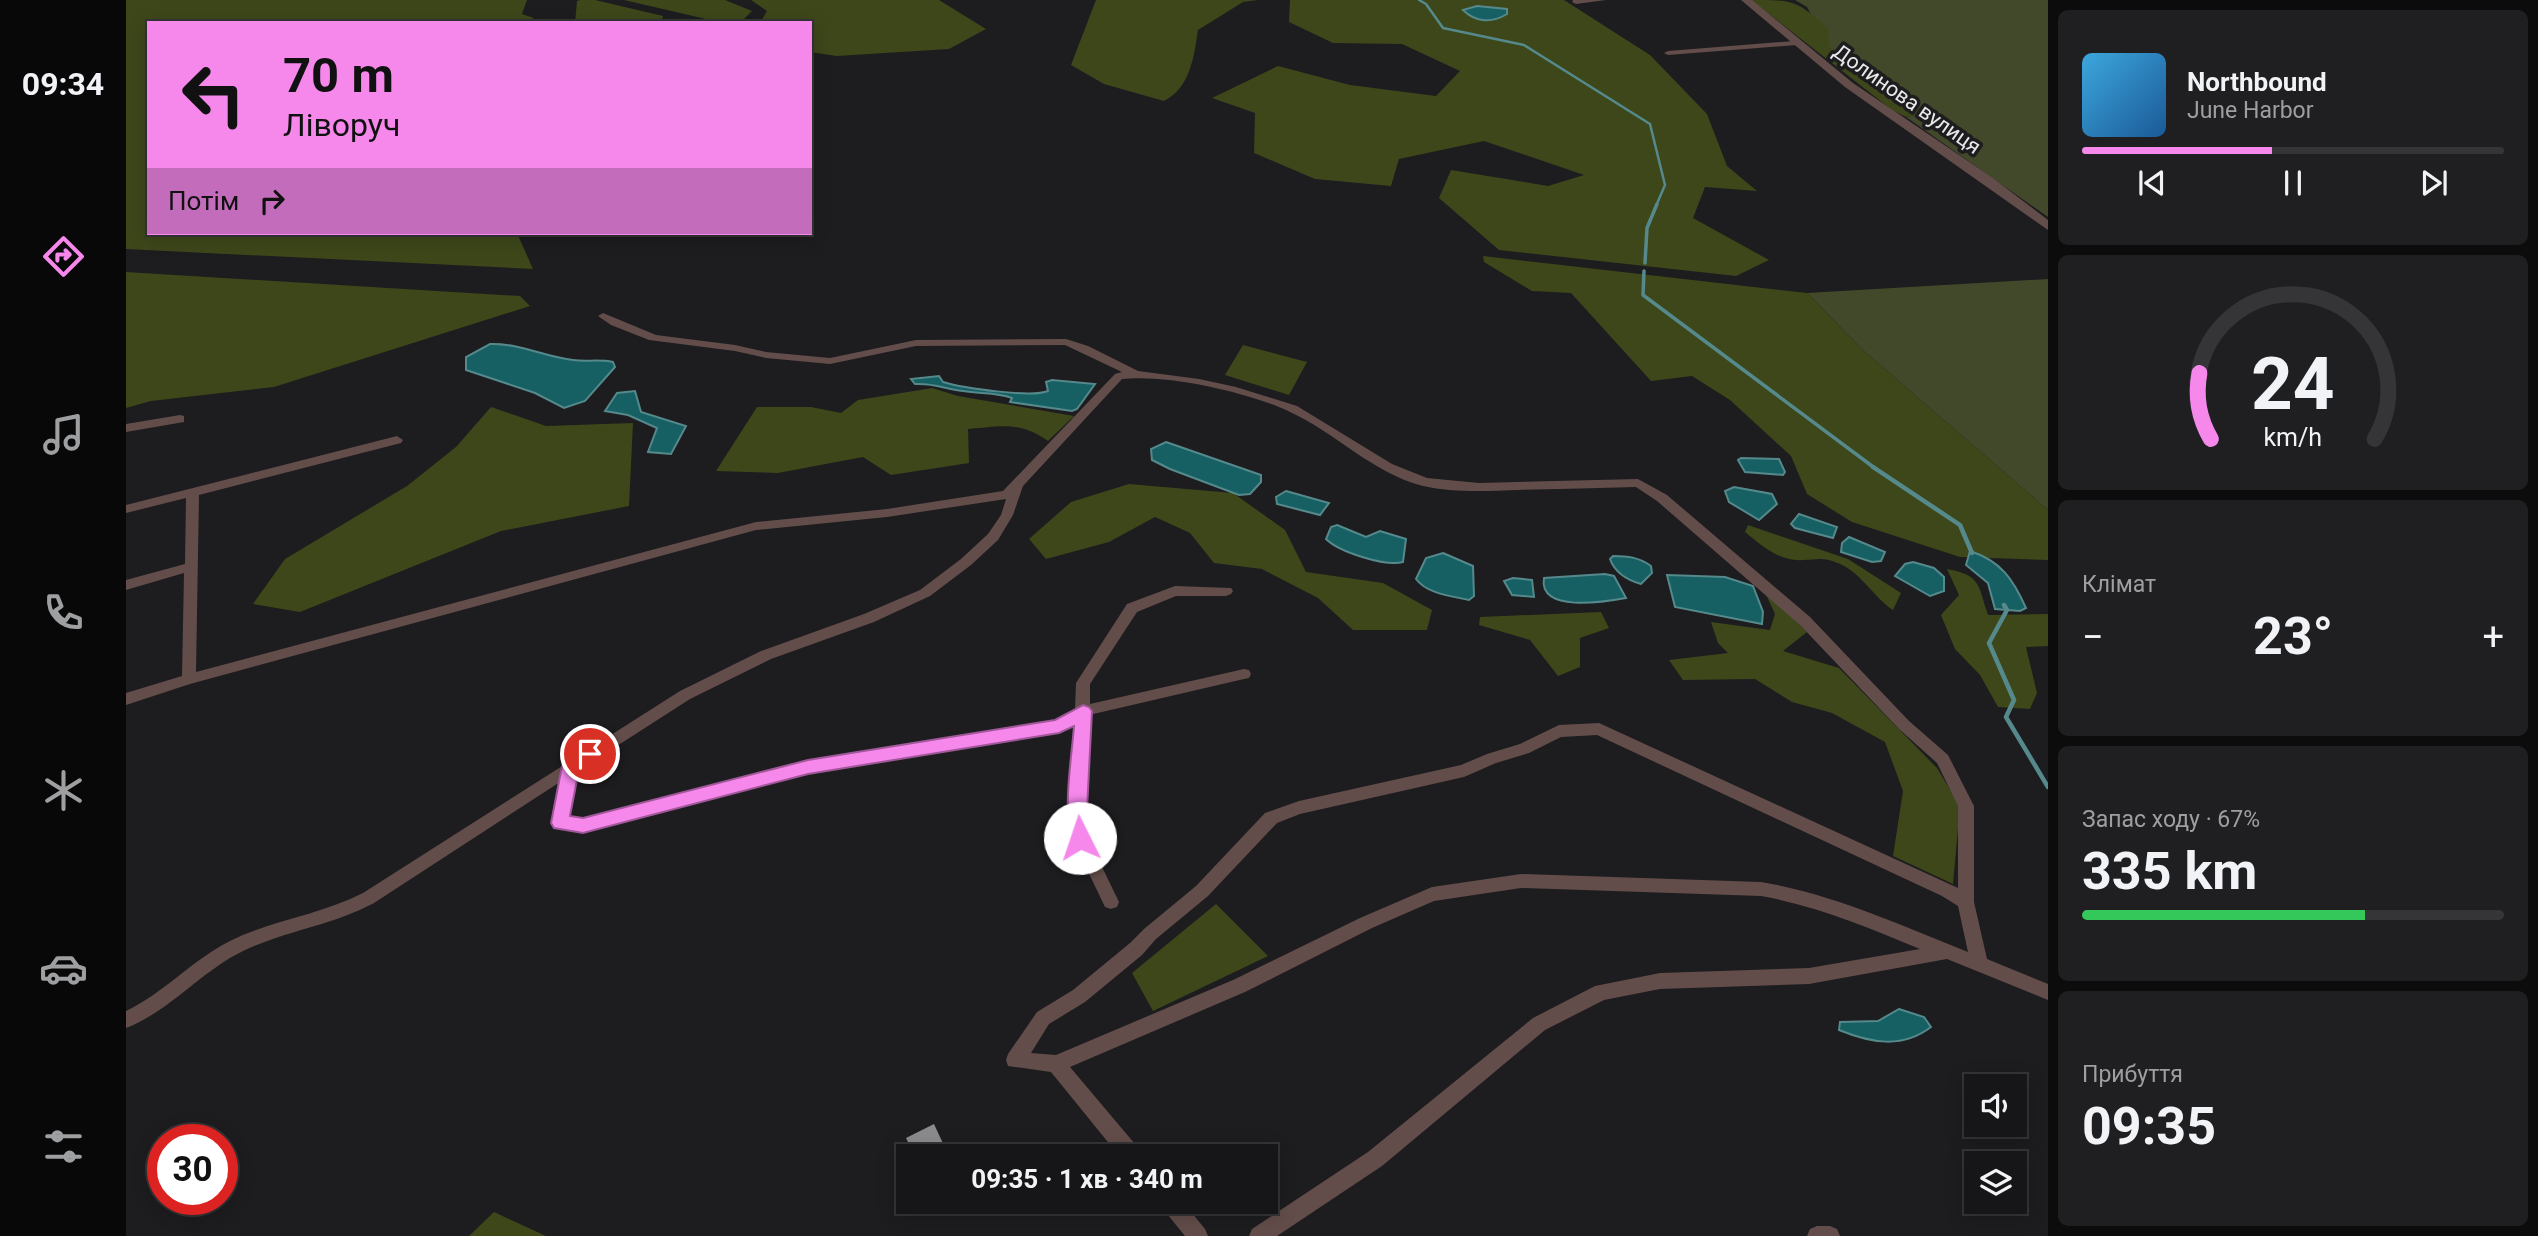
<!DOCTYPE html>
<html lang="uk">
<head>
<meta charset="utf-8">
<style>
  body { margin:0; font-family:Roboto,sans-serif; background:#1f1e20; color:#f1f3f6; height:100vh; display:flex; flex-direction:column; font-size:26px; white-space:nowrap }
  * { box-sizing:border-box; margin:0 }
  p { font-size:23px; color:#9e9fa1 }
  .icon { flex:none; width:38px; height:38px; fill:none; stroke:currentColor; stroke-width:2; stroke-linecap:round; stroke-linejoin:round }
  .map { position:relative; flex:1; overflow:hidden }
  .sheet { display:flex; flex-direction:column; gap:10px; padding:10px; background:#0c0c0d; width:490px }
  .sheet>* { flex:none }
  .top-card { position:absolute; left:21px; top:21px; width:665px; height:214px; border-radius:0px; box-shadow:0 4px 18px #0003,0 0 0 2px #353436; background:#f688ec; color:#111; overflow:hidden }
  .tools { position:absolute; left:1838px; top:1074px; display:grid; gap:14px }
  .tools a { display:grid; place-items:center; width:63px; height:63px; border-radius:0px; background:#161517; box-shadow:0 4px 18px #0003,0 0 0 2px #353436; font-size:35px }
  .speed { position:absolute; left:21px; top:1124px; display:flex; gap:14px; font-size:35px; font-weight:700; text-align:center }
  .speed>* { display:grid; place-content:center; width:91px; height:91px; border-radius:50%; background:#161517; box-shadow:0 4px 18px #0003,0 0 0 2px #353436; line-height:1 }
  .speed .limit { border:10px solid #d22; background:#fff; color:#111 }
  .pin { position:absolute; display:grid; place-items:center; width:60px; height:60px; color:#fff; margin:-30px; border:4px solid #fff; border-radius:50%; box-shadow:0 2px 7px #0007 }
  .me { position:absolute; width:77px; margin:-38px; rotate:356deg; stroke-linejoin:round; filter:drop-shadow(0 0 5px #0008) }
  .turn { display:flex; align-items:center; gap:24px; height:147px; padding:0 21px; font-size:32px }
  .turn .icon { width:91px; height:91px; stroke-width:2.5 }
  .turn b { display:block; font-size:49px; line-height:60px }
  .then { display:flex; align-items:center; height:66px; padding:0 21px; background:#0003; gap:14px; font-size:26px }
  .big { font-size:52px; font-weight:700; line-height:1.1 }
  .sheet .card { flex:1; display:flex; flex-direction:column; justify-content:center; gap:10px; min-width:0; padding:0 24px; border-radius:10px; background:#1f1e20 }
  .sheet .dial { align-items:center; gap:0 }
  .dial svg { height:182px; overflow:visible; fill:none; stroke:#353436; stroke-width:7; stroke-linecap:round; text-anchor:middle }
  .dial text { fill:#f1f3f6; stroke:none }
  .song { display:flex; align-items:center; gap:21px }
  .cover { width:84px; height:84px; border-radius:10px; background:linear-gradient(135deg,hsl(200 70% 55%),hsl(210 70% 35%)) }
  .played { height:7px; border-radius:4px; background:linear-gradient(90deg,#f688ec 45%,#353436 45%) }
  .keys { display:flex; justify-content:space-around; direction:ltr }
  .heat { display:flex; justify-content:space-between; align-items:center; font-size:38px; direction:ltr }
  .charge { height:10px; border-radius:5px; background:linear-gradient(90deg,#34c759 67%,#353436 0) }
  .trip { position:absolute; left:770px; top:1144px; width:382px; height:70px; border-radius:0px; background:#161517; box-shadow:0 4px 18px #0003,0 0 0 2px #353436; font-weight:700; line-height:70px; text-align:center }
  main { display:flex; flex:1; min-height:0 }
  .tabs { display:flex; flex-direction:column; width:126px; justify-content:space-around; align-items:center; background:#090809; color:#9e9fa1 }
  .tabs .icon { width:49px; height:49px }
  .tabs .active { color:#f688ec }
  .tabs b { font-size:32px; color:#f1f3f6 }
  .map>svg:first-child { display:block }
  .green { fill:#41492a }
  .forest { fill:#3d471a }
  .water { fill:#166063; stroke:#55898c; stroke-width:2 }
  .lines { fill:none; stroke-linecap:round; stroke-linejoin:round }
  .stream-far2 { stroke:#55898c; stroke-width:2.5 }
  .stream-far1 { stroke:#55898c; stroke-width:3.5 }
  .stream { stroke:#55898c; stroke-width:4.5 }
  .building { fill:#8b8a8d }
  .minor { fill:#634d4a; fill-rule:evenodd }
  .tertiary { fill:#634d4a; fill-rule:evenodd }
  .route { fill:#f688ec; stroke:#a05899; stroke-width:2 }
  .labels { text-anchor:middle; stroke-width:7; stroke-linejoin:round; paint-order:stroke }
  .far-street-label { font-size:21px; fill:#e9e8ea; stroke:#1d1c1f }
</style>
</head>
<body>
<main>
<nav class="tabs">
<b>09:34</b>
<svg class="icon active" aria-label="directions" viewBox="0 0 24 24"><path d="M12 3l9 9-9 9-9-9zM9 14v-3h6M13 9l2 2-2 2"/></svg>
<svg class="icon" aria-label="music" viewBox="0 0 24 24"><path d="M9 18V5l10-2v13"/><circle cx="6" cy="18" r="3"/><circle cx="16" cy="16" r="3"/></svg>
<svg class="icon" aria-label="phone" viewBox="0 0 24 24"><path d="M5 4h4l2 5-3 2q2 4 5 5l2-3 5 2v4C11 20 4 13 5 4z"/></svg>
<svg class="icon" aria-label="climate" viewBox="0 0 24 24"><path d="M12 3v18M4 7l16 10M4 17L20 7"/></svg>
<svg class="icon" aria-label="car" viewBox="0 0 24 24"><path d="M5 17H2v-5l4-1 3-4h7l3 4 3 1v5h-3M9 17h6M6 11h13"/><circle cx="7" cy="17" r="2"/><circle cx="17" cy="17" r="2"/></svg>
<svg class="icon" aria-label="filters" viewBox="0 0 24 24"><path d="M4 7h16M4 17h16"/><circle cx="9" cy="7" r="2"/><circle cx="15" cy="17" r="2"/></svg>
</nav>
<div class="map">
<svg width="1922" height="1236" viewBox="0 0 1922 1236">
  <rect width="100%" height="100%" fill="#1d1c1f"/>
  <g class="green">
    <path d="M1669,0H1922V217L1780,117L1796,114L1703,48L1681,7Z"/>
    <path d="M1922,279V510L1738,351L1681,293Z"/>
  </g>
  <g class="forest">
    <path d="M0,0H401L396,14L408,18L399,23H23V233H391L407,269L0,249Z"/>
    <path d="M454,0H469L537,16L535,23H449L451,1Z"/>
    <path d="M498,0H599L626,11L614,23H597Z"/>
    <path d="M625,0H813L860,29L823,49L711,56L684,52V23H634L641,11Z"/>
    <path d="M970,0H1132L1117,2L1072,30C1068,57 1064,88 1038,101L978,84L945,65Z"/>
    <path d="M1164,0H1438L1524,55L1581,114L1601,166L1631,191L1579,187L1567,218L1643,260L1610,276L1373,250L1313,198L1325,170L1422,186L1458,175L1358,141L1273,159L1265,186L1189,179L1128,153L1129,113L1086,98L1152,66L1224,85L1310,96L1334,71L1276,44L1207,43L1163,22Z"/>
    <path d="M1625,0C1668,0 1670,0 1702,28L1703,48L1796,114L1780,117L1766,110Z"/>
    <path d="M1357,256L1681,293L1738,351L1922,510V560L1834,557L1726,522L1681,494L1665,456L1604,400L1566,376L1525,381L1445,293L1406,291L1358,262Z"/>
    <path d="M0,272L394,296L404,306L148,387L25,401L0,408Z"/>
    <path d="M1117,345L1181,362L1163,395L1099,375Z"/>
    <path d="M806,388L832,396L948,416L922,441C893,421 876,426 842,429L843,463L765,475L737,457L652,473L590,471L631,407H685L715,413L732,400Z"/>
    <path d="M365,407L420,426L507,423L503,506L375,531L174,612L127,604L159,559L281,486L330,447Z"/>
    <path d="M1003,484L1107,493L1159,530L1180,572L1257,583L1306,610L1301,630H1227L1192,598L1136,569L1088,563L1064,533L1029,517L983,542L920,559L903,539L945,502Z"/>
    <path d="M1622,525L1722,559L1775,593L1767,610C1747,597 1734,570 1709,562C1695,557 1690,560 1677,560C1654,562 1636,546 1619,532Z"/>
    <path d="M1821,569C1855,575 1852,585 1862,615L1922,614V646L1900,647L1911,693L1904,709L1872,707L1854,675L1829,649L1815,615L1833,595Z"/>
    <path d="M1637,588L1681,632L1657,651L1713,668L1811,768L1834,806L1827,884L1767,856L1777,791L1759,742L1706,713L1666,702L1629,679L1557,680L1543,660L1602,653L1592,643L1585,622L1644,630L1649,614Z"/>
    <path d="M1475,612L1483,628L1454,638V667L1432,676L1404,640L1353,625L1354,617Z"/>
    <path d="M1090,904L1142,956L1027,1011L1006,973Z"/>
    <path d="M368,1212L420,1236H343Z"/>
  </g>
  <g class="water">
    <path d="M1351,6L1381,9V14C1366,23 1350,23 1337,10Z"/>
    <path d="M364,344C393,343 419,357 447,360C461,362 473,359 487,362L489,367L459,401L438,408L409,393L340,370V357Z"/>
    <path d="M813,376L817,382C837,388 905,398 922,391L920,382L926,380L969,384L951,409L946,411L884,402L886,398C870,392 854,394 837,391C818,389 810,383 789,384L785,379Z"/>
    <path d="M509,391L515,412L560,426L545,454L522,452L531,428L502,415L479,411L491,393Z"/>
    <path d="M1040,442L1135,475V482L1124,494L1113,495L1044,469L1026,460L1025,449Z"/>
    <path d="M1615,458L1653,459L1659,472L1657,475L1619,472L1612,460Z"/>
    <path d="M1608,487L1646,494L1651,504L1633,520L1603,502L1599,491Z"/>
    <path d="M1160,491L1203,503L1194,515L1151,504L1150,497Z"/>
    <path d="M1673,514L1711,527L1707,538L1669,528L1665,524Z"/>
    <path d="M1211,525L1240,537L1254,531L1280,539L1277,562C1260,567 1213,552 1200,539L1205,527Z"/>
    <path d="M1723,537L1759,552L1755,561L1746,562L1715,552L1716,543Z"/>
    <path d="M1844,551C1875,561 1887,579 1900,608L1894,611L1869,609L1862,583L1840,565Z"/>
    <path d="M1317,553L1347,566L1348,596L1343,600C1326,596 1301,594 1290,579L1300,558Z"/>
    <path d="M1487,556C1501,556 1513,557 1525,566L1526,573L1515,584C1501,580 1489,573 1484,559Z"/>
    <path d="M1787,562L1808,568L1818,577V591L1804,596L1769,576L1779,564Z"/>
    <path d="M1479,574L1488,576L1500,598C1478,602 1412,613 1418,578Z"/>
    <path d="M1541,575L1599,577L1627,586L1637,612L1636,624L1549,607Z"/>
    <path d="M1387,578L1406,580L1408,597L1386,595L1378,581Z"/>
    <path d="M1773,1009L1798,1017L1805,1027C1776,1049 1745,1043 1713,1030L1714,1022L1752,1021Z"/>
  </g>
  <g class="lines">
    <path class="stream-far2" d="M1293,0L1300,4L1317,28L1398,45L1524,124L1539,185L1530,206"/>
    <g class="stream-far1">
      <path d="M1519,263L1521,228L1531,204"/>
      <path d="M1518,271L1517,295L1750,469"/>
    </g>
    <g class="stream">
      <path d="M1747,467L1834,525L1846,553"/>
      <path d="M1878,605L1881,610L1863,643L1888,700L1880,717L1922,787"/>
    </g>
  </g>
  <path class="building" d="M808,1124L821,1152L812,1157H789L780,1138Z"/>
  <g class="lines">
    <g class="minor">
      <path d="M1447,0H1480L1450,4L1446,2Z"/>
      <path d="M1668,41L1672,43L1671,45L1542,55L1538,53L1542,51Z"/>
      <path d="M477,313L530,335L609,345L640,352L704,358L790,340L940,339L962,346L1012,371L1073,379L1110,387L1171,406L1266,464L1301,478L1353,483L1512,479L1541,495L1684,617L1783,721L1822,755L1848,806V902L1861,959L1922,984V1000L1821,959L1683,984L1534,989L1478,1000L1419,1030L1256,1166L1151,1236H1123L1126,1229L1242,1152L1407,1018L1469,986L1534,973L1683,968L1794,949C1741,927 1691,906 1635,896L1395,888L1308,901L1246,928L1119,992L944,1067L1014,1150L1017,1157H994L925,1072L882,1066L880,1060L882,1054L911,1012L947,990L1004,943L1018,929L1070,886L1139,813L1173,801L1335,765L1361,754L1394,744L1433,725L1473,723L1832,888V806L1811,763L1773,729L1674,625L1531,501L1510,487C1471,488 1432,489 1393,490C1362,491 1327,493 1297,486C1246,473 1209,432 1162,411C1121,392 1042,374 996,379L897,486L887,515L872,540L845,565L804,596L748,622L645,659L564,699L452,771L443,817L457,819L682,761L930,721L949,709L950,683L1001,604L1049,586L1105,588L1107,591L1105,594L1100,596H1050L1011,612L964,684V704L1118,669L1123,670L1125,674L1123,678L1118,679L963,715L960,810L962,838L993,902L991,907L985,909L979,907L946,838L944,810L948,724L933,732L682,773L457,833L428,828L426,823L434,782L248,903C207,925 159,931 117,951C74,972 44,1011 0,1028V1011C38,993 66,960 104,941C146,920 194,915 237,893L554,691L635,651L738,614L794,590L835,559L862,534L875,515L880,499L761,517L630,530L64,684L0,705V693L56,676L58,573L0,590V580L59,564L60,498L0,513V505L271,436L277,440L275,443L73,495L70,672L630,522L761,509L877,491L989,374L996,372L939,345L790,346L704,364L640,358L609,351L523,340L485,325L472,316ZM1471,735L1816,896L1832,906L1842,952C1774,925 1707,894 1635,882L1395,874L1306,887L1234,918L1107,980L930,1055L905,1053L923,1024L959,1002L1016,955L1030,939L1082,896L1151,823L1174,814L1338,777L1370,763L1403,753L1435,737Z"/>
      <path d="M54,415L58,416V422L0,432V424Z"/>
      <path d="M1034,1202H1057L1079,1229L1082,1236H1059L1037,1209Z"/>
      <path d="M1691,1226H1704L1711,1229L1714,1236H1681L1684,1229Z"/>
    </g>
    <path class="tertiary" d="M1615,0H1626L1727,83L1867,178L1922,220V230L1719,87Z"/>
  </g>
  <path class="route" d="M957,705L963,707L966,711L961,810L964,838L961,844L954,846L948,844C935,817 946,756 948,726L933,733L682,774L457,833L428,828L425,823L436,766L439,761L464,747L470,749L473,754L470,758L453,769L444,816L457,818L682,760L929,720Z"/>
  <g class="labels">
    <g class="far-street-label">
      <text transform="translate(1781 99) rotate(35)" y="7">Долинова вулиця</text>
    </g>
  </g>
</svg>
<div class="tools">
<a><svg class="icon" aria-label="sound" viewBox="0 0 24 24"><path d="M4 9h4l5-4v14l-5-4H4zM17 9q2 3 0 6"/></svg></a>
<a><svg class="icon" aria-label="layers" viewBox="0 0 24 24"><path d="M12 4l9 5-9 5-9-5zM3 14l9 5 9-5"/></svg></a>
</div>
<div class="speed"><div class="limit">30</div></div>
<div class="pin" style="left:464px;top:754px;background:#d93025"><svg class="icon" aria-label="arrive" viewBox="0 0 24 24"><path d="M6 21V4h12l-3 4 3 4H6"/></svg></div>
<svg class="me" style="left:954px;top:838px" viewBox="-20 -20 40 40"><circle r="19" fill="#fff"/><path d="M0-13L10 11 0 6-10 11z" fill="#f688ec"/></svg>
<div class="trip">09:35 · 1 хв · 340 m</div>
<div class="top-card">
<div class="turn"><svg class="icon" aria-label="left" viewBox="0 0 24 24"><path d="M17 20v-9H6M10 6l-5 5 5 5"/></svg><div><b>70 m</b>Ліворуч</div></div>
<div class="then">Потім<svg class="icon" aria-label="right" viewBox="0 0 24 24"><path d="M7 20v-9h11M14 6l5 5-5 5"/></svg></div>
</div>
</div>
<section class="sheet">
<div class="card">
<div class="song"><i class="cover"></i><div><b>Northbound</b><p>June Harbor</p></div></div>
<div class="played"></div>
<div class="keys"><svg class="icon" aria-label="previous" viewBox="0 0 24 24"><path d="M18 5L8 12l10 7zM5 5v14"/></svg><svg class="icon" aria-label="pause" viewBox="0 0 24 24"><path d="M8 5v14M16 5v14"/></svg><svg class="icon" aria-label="next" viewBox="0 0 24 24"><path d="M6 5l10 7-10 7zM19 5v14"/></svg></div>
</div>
<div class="card dial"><svg viewBox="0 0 100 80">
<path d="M14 69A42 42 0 1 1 86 69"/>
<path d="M14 69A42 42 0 0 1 9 40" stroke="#f688ec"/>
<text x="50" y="56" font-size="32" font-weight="700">24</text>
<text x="50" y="72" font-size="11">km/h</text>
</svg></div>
<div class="card"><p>Клімат</p>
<div class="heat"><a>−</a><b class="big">23°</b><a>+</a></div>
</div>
<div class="card"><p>Запас ходу · 67%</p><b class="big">335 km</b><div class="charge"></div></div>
<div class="card"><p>Прибуття</p><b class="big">09:35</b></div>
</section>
</main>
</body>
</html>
